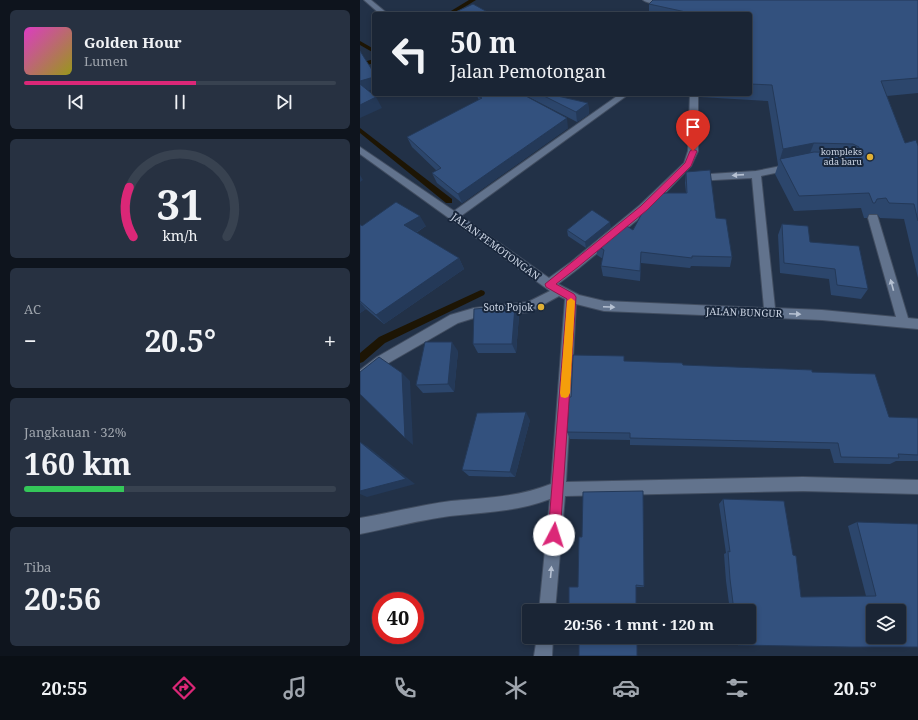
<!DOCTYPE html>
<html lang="id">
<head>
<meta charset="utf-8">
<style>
  body { margin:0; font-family:"Noto Serif",serif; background:#273141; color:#f1f3f6; height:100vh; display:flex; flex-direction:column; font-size:15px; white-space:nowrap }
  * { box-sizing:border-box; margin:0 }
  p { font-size:13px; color:#9fa5ad }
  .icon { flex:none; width:22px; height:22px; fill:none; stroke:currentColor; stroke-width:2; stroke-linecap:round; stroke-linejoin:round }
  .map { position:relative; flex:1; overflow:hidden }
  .sheet { display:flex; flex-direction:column; gap:10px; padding:10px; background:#0e141d; width:360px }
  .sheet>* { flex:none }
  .guide { position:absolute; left:12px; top:12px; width:380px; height:84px; border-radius:4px; box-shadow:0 2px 6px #0003,0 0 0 1px #384250; background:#1a2535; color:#f1f3f6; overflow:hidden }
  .fabs { position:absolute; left:506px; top:604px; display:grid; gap:8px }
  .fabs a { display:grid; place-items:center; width:40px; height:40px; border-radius:4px; background:#1a2535; box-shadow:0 2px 6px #0003,0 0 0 1px #384250; font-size:20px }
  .speed { position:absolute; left:12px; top:592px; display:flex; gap:8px; font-size:20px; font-weight:700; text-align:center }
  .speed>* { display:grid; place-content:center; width:52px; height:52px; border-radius:50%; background:#1a2535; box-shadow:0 2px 6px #0003,0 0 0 1px #384250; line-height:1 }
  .speed .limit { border:6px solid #d22; background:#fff; color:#111 }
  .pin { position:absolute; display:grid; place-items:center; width:34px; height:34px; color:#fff; margin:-41px -17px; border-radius:50% 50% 50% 0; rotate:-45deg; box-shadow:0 0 4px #0007 }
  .pin .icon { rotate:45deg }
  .me { position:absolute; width:44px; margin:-22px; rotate:5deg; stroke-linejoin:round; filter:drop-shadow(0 0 3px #0008) }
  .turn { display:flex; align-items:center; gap:14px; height:84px; padding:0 12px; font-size:18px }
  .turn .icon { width:52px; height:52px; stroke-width:2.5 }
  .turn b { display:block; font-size:28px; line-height:34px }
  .big { font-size:30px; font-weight:700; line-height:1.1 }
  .sheet .card { flex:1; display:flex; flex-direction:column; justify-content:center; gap:6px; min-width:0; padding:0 14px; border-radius:6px; background:#273141 }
  .sheet .dial { align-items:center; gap:0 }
  .dial svg { height:104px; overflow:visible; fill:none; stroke:#384250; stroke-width:7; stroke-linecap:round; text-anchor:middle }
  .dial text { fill:#f1f3f6; stroke:none }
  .song { display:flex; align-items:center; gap:12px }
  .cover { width:48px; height:48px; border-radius:6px; background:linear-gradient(135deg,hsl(310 70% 55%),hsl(60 70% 35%)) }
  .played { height:4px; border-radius:2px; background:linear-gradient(90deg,#db2777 55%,#384250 55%) }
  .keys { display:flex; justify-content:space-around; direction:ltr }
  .heat { display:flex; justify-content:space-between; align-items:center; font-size:22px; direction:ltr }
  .charge { height:6px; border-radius:3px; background:linear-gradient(90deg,#34c759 32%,#384250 0) }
  .trip { position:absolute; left:162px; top:604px; width:234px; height:40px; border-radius:4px; background:#1a2535; box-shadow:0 2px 6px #0003,0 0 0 1px #384250; font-weight:700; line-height:40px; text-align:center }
  .dock { display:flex; height:64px; justify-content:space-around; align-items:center; background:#0a0f15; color:#9fa5ad }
  .dock .icon { width:28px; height:28px }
  .dock .current { color:#db2777 }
  .dock b { font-size:18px; color:#f1f3f6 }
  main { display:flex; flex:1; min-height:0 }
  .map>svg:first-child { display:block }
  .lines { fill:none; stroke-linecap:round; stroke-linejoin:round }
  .stream { fill:#1d1504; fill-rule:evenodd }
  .minor-casing { stroke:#414d60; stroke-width:2 }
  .minor { fill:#62738d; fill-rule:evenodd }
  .wall { fill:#2c466c }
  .shaded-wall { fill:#243958 }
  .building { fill:#33517e; stroke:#243958; fill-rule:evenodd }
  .oneway { fill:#b6c1d2 }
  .route { fill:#db2777; stroke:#8e194d }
  .slow { fill:#f59e0b }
  .poi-dot { fill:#e0b034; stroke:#19273c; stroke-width:1.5 }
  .labels { text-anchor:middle; stroke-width:4; stroke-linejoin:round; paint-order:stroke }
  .far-poi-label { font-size:9px; fill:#cbd4e3; stroke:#19273c; text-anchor:end }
  .street-label { font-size:10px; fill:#cbd4e3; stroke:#19273c }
  .poi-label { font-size:10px; fill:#cbd4e3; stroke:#19273c; text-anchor:end }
</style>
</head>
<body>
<main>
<section class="sheet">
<div class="card">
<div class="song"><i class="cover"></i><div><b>Golden Hour</b><p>Lumen</p></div></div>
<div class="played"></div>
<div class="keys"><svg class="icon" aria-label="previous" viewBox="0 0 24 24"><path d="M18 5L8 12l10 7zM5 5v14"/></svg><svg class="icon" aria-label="pause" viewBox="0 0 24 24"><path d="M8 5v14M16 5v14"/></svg><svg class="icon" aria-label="next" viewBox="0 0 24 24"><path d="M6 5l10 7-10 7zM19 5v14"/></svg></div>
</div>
<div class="card dial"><svg viewBox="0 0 100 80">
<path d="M14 69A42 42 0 1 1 86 69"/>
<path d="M14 69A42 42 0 0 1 11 31" stroke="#db2777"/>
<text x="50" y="56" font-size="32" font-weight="700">31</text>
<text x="50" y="72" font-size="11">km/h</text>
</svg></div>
<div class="card"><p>AC</p>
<div class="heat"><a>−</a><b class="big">20.5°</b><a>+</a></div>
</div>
<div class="card"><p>Jangkauan · 32%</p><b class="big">160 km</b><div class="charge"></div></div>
<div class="card"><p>Tiba</p><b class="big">20:56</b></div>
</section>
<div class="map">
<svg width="558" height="656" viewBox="0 0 558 656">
  <rect width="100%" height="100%" fill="#223147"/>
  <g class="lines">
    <g class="stream">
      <path d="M109,0H116L93,14H86Z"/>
      <path d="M0,41L14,49V53L0,45Z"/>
      <path d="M14,59V63L0,67V63Z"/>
      <path d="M0,128L92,199V203H86L0,133Z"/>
      <path d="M121,290L124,291L125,293L124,295L25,343L3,362L0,363V353L19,337Z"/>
    </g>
    <defs>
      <g id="minor">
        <path d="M4,0H11L28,14H20Z"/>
        <path d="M283,0H309L312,2C307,6 288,4 283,0Z"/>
        <path d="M260,94H269L101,216L189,278L211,262L280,205L324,163L328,151L330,94H338V151L331,166L288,211L219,268L198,284L219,295L244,301L404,308L392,178L335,181L330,178L335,175L396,171L431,164L436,167L434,169L401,176L415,308L462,310L536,317L508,218L509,215H517L518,218L548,318L558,319V329L462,320L244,311L216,304L206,482L443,477L558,480V494L443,491L205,496L195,611H179L190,499C156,512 125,512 90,516C60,520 30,528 0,534V518C30,513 61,505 91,501C125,498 159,497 191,484L205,299L199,296L170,312L114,318L98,323L25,365L5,382L0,384V370L17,357L90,315L114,308L168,302L190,291L0,154V147L94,211Z"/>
        <path d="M177,637H193L192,656H174Z"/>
      </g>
    </defs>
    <use href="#minor" class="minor-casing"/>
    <use href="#minor" class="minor"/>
  </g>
  <g class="wall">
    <path d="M558,0V93L527,96L545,143L558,146V278L544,219L520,218L517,214H509L507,218H504L501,208L434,211L415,174L418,165L408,101L340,97L339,94H390V14H289V4Z"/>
    <path d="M121,94H191V95L228,103L229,114L217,122L163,94L208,128L102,203L77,183L72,173L77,171L52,147L47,137L119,100L117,96Z"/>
    <path d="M295,94H320V96Z"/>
    <path d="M326,172L356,218L372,257L370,267L331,266L330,268L281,263L280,281L243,276L241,266L243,259L237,255L236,245L273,230L326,193L325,183Z"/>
    <path d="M422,224L450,242L508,289L501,299L471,295L469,279L420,273L418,235Z"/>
    <path d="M0,225L2,226H66L56,233L99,258L104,269L24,324L6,309L0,313Z"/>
    <path d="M251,227L226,248L208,236L207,230Z"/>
    <path d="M159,315L156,353H118L113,344Z"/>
    <path d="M98,351L94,392L63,393L56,385Z"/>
    <path d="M264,361L323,365L452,372L529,417L558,418V461H536L530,464L474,463L470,449L270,445V440L210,439L207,432L211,397Z"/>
    <path d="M170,420L155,477L109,476L102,470Z"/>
    <path d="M363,499L433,555L441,597L506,596L488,526L497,522L558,647L378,645L374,644L373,637H389V611H370L366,581L364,554L366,553L359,504Z"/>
    <path d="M219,537L284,586V587H218Z"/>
  </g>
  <g class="shaded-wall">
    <path d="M14,77V89L3,92L0,87V81Z"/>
    <path d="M16,97L22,108L0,118V105Z"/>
    <path d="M228,103L229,114L217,122L216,112Z"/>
    <path d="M207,118L208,128L102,203L98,194Z"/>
    <path d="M454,143L448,158L420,159L423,149Z"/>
    <path d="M0,175L3,180L0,182Z"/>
    <path d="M60,216L66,226L50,236L44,225Z"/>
    <path d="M250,222L251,227L226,248L225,242Z"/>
    <path d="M281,252V263L280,281V271Z"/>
    <path d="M99,258L104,269L24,324L16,315Z"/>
    <path d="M0,302L6,309L0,313Z"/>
    <path d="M155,306L159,315L156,353L152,344Z"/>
    <path d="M92,342L98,351L94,392L88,384Z"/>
    <path d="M42,373L50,381L53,445L45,438Z"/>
    <path d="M166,412L170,420L155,477L150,472Z"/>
    <path d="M0,442L7,446L55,484L7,497L0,494Z"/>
  </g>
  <g class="building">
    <path d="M293,0H558V78L521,81L545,143L556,140L558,146V221L554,204L529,203L526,198L517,199L515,203H513L509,193L439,196L420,159L454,152L493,153L499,150V147L493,144L454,143L423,149L412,85L390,84V14H335L289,4Z"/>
    <path d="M113,4L131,14H91Z"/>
    <path d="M160,11L165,14H155Z"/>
    <path d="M0,51L14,73V77L0,81Z"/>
    <path d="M0,84L16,97L0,105Z"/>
    <path d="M121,94H162L207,118L98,194L72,173L81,168L47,137L122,98L117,96Z"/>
    <path d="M180,94H189L228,103L216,112Z"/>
    <path d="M350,170L356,218L366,219L372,257L332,256V258L281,252L280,271L241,266L244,250L236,245L262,223L273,230L289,200L296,193H327L326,172Z"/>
    <path d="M36,202L60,216L44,225L99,258L16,315L0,301V225H1L2,226Z"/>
    <path d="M232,210L250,222L225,242L207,230Z"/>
    <path d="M422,224L448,226L450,242L499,246L508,289L477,285L475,269L424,263Z"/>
    <path d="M155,306L152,344H113L114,309Z"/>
    <path d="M65,342H92L88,384L56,385Z"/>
    <path d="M213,355L264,356V361L322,363L323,365L452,370V372L515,374L529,417L558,418V455L538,454L539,458L481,457L478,443L270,438V433L207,432L209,397H211Z"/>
    <path d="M19,357L42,373L45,438L0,394V372Z"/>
    <path d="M166,412L150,472L102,470L117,413Z"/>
    <path d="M0,442L46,479L0,491Z"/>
    <path d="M283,491L284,586L276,585V611H209V587H218L219,537H222L223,492Z"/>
    <path d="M363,499L424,501L433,555L436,556L441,597L516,596L497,522L558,524V647H491L378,645L377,637H389V611H374L370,579L368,551L370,552ZM513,611H539V637H513Z"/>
    <path d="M208,637H277V656H219V640H208Z"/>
  </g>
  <defs><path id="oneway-solid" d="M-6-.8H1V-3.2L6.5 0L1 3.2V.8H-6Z"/></defs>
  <g class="oneway">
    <use href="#oneway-solid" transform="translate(378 175) rotate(176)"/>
    <use href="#oneway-solid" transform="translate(532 285) rotate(-105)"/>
    <use href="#oneway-solid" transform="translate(249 307) rotate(3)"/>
    <use href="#oneway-solid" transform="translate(435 314) rotate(3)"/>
    <use href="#oneway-solid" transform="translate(191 572) rotate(-85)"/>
  </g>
  <path class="route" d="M333,149L337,151L331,166L287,210L218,267L196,284L214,294L216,297L200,535L198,539L194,541L190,539L188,535L207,299L186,287L185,284L281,206L325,163L330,151Z"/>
  <path class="slow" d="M211,298L215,301L210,393L208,397L205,398L201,397L200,393L207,301Z"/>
  <g class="poi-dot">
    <circle cx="510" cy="157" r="4"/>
    <circle cx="181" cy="307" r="4"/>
  </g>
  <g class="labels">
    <g class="far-poi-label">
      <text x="502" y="155">kompleks<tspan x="502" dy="10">ada baru</tspan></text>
    </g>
    <g class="street-label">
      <text transform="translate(136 246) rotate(36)" y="4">JALAN PEMOTONGAN</text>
      <text transform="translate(384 312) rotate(2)" y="4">JALAN BUNGUR</text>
    </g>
    <g class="poi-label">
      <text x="173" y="311">Soto Pojok</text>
    </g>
  </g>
</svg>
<div class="fabs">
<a><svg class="icon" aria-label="layers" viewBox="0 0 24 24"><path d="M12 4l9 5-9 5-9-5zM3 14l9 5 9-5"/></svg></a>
</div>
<div class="speed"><div class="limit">40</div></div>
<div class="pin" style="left:333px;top:151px;background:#d93025"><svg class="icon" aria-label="arrive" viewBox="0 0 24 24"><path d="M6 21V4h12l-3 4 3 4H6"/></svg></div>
<svg class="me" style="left:194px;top:535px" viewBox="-20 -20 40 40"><circle r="19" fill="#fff"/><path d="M0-13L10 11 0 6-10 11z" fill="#db2777"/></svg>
<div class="trip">20:56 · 1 mnt · 120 m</div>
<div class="guide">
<div class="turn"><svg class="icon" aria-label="left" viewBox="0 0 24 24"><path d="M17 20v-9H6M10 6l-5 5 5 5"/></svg><div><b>50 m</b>Jalan Pemotongan</div></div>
</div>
</div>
</main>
<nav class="dock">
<b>20:55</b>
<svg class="icon current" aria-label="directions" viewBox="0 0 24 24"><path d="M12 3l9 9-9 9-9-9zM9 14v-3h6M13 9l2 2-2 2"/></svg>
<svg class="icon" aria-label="music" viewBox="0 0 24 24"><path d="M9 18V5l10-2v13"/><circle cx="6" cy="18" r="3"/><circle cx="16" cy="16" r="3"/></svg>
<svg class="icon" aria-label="phone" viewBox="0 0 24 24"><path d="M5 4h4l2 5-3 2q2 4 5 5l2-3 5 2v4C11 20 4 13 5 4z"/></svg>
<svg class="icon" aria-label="climate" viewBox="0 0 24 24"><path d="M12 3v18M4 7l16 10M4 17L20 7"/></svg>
<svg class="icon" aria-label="car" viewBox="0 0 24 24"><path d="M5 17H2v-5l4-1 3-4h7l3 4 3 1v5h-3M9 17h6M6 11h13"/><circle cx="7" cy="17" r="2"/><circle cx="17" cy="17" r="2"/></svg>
<svg class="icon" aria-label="filters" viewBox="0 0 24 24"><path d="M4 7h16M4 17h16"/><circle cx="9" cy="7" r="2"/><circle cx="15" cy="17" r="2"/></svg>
<b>20.5°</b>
</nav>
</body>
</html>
